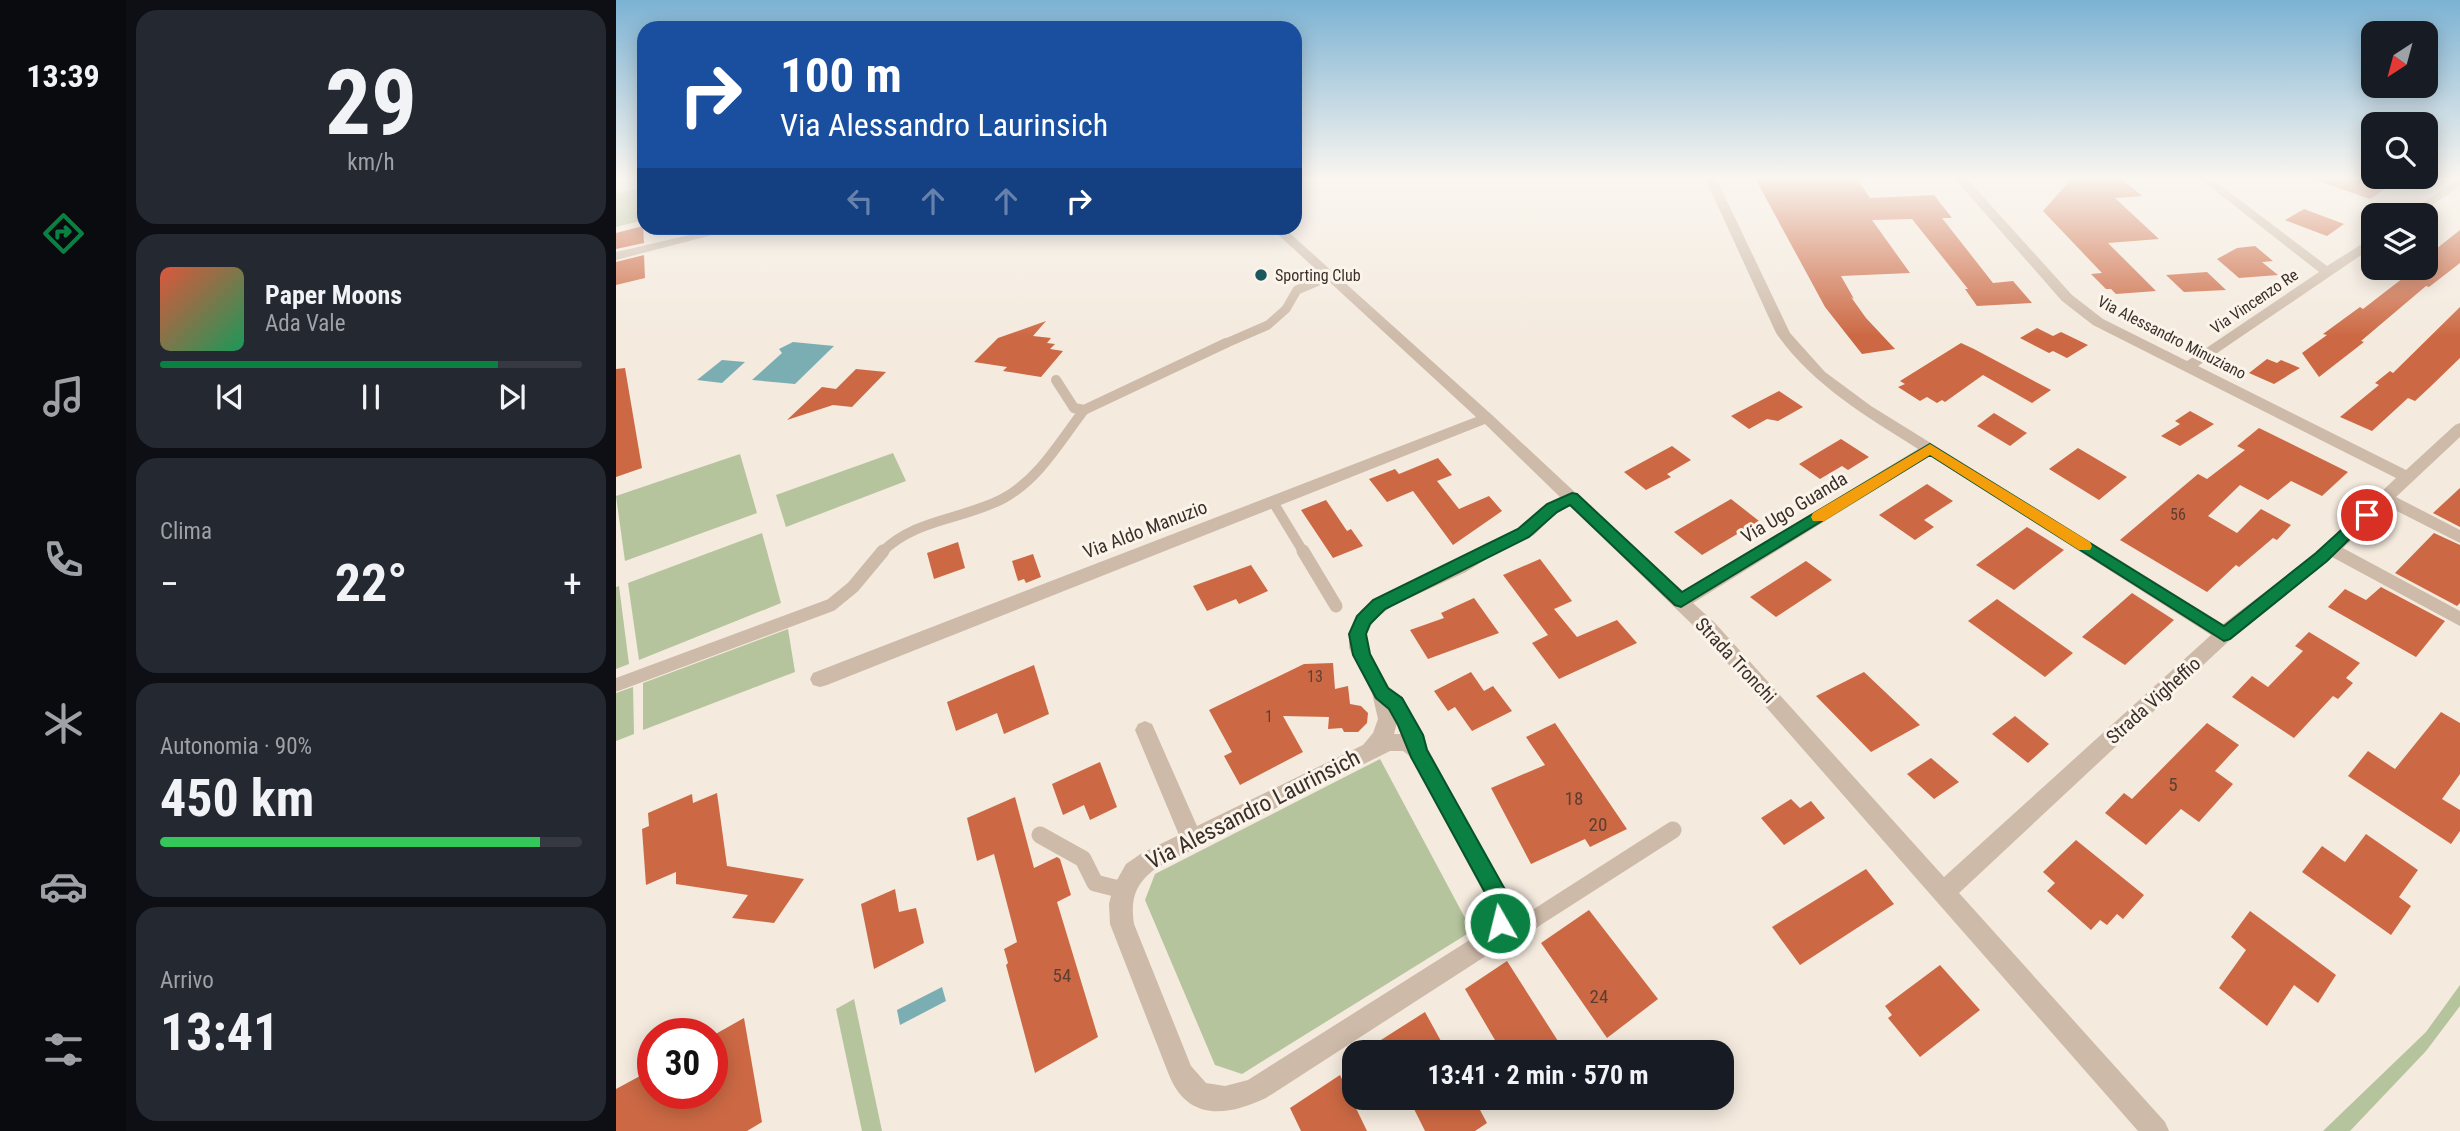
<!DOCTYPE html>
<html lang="it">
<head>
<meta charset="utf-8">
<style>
  body { margin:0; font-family:"Roboto Condensed",sans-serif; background:#242831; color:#f1f3f6; height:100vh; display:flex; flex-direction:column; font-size:26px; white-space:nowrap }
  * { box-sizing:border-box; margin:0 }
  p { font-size:23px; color:#9ea1a6 }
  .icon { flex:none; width:38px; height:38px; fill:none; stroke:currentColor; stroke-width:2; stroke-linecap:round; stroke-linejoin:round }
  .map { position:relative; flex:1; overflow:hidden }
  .drawer { display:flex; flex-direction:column; gap:10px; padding:10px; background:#0d0f14; width:490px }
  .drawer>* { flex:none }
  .top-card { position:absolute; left:21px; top:21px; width:665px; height:214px; border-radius:21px; box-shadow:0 4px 18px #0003; background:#1a4fa0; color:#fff; overflow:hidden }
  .needle { width:46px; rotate:216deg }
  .buttons { position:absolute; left:1745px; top:21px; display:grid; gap:14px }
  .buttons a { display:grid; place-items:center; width:77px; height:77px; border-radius:14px; background:#171b24; box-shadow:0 4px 18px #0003; font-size:35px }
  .speed { position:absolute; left:21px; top:1018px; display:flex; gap:14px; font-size:35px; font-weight:700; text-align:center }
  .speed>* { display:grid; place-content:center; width:91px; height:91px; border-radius:50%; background:#171b24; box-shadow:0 4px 18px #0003; line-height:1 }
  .speed .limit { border:10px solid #d22; background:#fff; color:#111 }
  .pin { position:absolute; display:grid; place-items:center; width:60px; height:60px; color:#fff; margin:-30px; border:4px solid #fff; border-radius:50%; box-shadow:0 2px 7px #0007 }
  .me { position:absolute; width:77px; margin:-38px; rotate:352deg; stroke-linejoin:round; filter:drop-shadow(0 0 5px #0008) }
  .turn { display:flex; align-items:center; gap:24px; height:147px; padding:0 28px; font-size:32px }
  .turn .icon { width:91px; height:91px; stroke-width:2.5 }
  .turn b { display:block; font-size:49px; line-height:60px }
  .lanes { display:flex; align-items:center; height:66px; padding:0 28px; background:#0003; justify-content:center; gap:35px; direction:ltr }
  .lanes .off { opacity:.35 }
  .big { font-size:52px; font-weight:700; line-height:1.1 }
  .drawer .widget { flex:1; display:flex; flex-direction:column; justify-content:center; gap:10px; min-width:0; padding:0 24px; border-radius:21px; background:#242831 }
  .drawer .dial { align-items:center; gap:0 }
  .dial b { font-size:91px; line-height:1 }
  .song { display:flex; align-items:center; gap:21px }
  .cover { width:84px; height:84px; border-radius:10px; background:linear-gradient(135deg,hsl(10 70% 55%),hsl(150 70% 35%)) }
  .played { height:7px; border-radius:4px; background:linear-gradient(90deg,#0b8043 80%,#363941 80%) }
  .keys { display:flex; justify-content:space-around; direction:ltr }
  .heat { display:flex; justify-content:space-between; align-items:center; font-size:38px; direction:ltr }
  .charge { height:10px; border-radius:5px; background:linear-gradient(90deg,#34c759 90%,#363941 0) }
  .trip { position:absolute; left:726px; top:1040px; width:392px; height:70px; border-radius:21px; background:#171b24; box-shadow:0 4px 18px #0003; font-weight:700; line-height:70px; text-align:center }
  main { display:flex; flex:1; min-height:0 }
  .tabs { display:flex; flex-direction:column; width:126px; justify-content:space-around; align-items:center; background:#090b0e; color:#9ea1a6 }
  .tabs .icon { width:49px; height:49px }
  .tabs .on { color:#0b8043 }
  .tabs b { font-size:32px; color:#f1f3f6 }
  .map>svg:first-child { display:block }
  .green { fill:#b5c49d }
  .water { fill:#7baeb3 }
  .building { fill:#cc6944 }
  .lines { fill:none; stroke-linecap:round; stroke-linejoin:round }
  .lane-far3 { stroke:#cdbaa9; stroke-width:9 }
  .lane-far2 { stroke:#cdbaa9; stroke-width:10 }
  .lane-far1 { stroke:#cdbaa9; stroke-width:13 }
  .lane { stroke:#cdbaa9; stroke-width:17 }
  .street { fill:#cdbaa9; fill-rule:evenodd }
  .route { fill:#0b8043; stroke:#07532c; stroke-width:2 }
  .slow { fill:#f59e0b }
  .poi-dot { fill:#1c575e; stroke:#fbf4eb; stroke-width:2.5 }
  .labels { text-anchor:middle; stroke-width:6; stroke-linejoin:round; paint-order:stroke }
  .far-poi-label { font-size:16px; fill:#3a2f29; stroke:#fbf4eb; text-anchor:start }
  .far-street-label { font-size:16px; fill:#3a2f29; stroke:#fbf4eb }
  .number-label { font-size:16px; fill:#5e3e30 }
  .street-label { font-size:19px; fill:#3a2f29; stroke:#fbf4eb }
  .near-number-label { font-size:19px; fill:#5e3e30 }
  .near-street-label { font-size:23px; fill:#3a2f29; stroke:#fbf4eb }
</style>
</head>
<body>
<main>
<nav class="tabs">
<b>13:39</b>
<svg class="icon on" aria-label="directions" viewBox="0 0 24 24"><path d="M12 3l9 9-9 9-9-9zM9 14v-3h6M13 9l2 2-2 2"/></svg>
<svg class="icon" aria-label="music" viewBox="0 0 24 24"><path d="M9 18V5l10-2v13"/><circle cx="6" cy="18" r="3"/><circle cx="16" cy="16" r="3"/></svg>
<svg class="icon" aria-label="phone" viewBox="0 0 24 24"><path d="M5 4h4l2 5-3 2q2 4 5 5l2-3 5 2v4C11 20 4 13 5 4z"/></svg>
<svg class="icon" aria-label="climate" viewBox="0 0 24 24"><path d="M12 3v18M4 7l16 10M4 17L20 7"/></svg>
<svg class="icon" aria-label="car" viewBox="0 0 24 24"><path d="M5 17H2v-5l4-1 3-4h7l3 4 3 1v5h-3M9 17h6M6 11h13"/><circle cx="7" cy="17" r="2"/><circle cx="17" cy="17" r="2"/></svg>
<svg class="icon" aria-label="filters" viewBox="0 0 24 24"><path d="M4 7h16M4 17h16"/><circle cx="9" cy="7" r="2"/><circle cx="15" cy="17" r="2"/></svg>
</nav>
<section class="drawer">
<div class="widget dial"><b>29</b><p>km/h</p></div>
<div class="widget">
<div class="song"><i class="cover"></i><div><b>Paper Moons</b><p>Ada Vale</p></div></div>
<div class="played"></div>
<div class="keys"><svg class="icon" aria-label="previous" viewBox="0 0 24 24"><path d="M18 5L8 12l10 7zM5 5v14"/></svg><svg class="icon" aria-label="pause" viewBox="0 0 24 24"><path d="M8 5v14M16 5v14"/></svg><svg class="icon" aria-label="next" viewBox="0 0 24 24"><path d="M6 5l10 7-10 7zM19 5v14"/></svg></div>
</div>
<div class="widget"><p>Clima</p>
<div class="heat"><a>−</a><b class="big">22°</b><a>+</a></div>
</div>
<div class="widget"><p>Autonomia · 90%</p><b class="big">450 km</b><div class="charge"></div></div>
<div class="widget"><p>Arrivo</p><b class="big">13:41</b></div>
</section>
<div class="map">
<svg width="1844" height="1131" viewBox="0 0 1844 1131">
  <rect width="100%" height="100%" fill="#f4eade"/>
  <g class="green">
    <path d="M28,187V220L0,227V193Z"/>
    <path d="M277,453L290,481L170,527L160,495Z"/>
    <path d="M124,454L141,513L9,561L0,496Z"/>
    <path d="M146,533L165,603L23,660L12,583Z"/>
    <path d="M3,586L13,664L0,669V587Z"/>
    <path d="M172,629L179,672L27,730V683Z"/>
    <path d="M17,687L18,734L0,741V693Z"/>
    <path d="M764,759L856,931L626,1074L599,1065L529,900L539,874Z"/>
    <path d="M1844,985V1006L1810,1051L1734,1131H1707L1810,1032Z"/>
    <path d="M238,999L266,1131H246L220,1009Z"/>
  </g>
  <g class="water">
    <path d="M177,342L218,346L179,384L136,380L166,353L163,349Z"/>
    <path d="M106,360L129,362L106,383L81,380Z"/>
    <path d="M326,987L330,1001L284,1025L281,1010Z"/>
  </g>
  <g class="building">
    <path d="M1139,178H1241L1254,198L1318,195L1336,218H1326L1377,283L1397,281L1416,303L1361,306L1349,289H1352L1296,219L1256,220L1294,273L1225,276L1238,299L1235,297L1250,318L1279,349L1246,354L1209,307Z"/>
    <path d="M1456,178H1505L1526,196L1499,198L1543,239L1492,243L1540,291L1500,294L1495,289H1490L1475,274L1486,273L1427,211Z"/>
    <path d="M1701,178H1754L1775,185L1754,199L1700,180Z"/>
    <path d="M1688,209L1728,224L1711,236L1669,220Z"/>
    <path d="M27,226L28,243L0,249V233Z"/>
    <path d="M1844,230V263L1813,287L1810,286L1745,341L1748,342L1703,377L1686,353L1711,335L1707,334L1744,307L1747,309L1800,268H1810V257Z"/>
    <path d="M1639,246L1657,261L1646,262L1662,275L1623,278L1601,259L1621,248Z"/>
    <path d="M28,255L29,278L0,285V262Z"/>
    <path d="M1591,272L1610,290L1568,292L1550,275Z"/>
    <path d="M1844,307V358L1813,388L1799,401L1792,398L1756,431L1724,417L1763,385L1759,383L1774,371L1777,373Z"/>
    <path d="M430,321L417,336L435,338L431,343L439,344L434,349L447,351L425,377L387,371L391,367L358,362L382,338Z"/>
    <path d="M1421,328L1437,336L1445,332L1472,345L1451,358L1437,351L1433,353L1404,338Z"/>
    <path d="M1345,343L1358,349L1435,390L1416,403L1367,375L1329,402L1326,400L1321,403L1311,397L1304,401L1282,387L1289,384L1284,381Z"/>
    <path d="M1651,359L1661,363L1665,360L1684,368L1658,384L1633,373Z"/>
    <path d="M9,368L26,468L0,477V369Z"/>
    <path d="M240,369L270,372L236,407L217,405L171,420L206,387L220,389Z"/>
    <path d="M1163,391L1187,407L1162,421L1151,419L1133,429L1115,416Z"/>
    <path d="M1574,411L1598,424L1564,446L1545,436L1564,424L1559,421Z"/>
    <path d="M1378,413L1411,433L1394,446L1361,426Z"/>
    <path d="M1643,428L1732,472L1706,496L1675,481L1652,500L1624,485L1592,516L1621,533L1645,509L1675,525L1661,540L1657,538L1623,567L1620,565L1591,592L1504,540L1582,474L1591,479L1629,450L1621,446Z"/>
    <path d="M1225,439L1253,457L1232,470L1226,466L1204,479L1183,464Z"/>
    <path d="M1056,446L1075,460L1051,474L1055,477L1030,490L1008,472Z"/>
    <path d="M1462,448L1511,477L1483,500L1433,469Z"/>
    <path d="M822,458L836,475L821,481L843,509L873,496L886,511L837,545L797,491L771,502L753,479L779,469L783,474Z"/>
    <path d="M1311,484L1337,501L1308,520L1318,527L1299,540L1263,515Z"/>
    <path d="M1844,488V527L1817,513Z"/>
    <path d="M1115,499L1143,521L1086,555L1058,532Z"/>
    <path d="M710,500L731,531L735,529L747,546L717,558L685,510Z"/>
    <path d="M1411,527L1448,550L1398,590L1360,565Z"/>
    <path d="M1818,533L1844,545V603L1841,606L1779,573Z"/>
    <path d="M342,542L349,568L318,579L311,553Z"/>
    <path d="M417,554L425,577L410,583L408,579L402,581L396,561Z"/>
    <path d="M924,559L956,601L938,609L961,637L1001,620L1021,643L943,679L916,643L932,635L887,575Z"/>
    <path d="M1190,561L1216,580L1160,617L1134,597Z"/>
    <path d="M635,565L652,591L623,604L620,599L591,611L577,586Z"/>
    <path d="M1765,587L1829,621L1800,657L1712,607L1729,589L1750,600Z"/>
    <path d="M1516,593L1558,620L1509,665L1466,637Z"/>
    <path d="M858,598L883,633L812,659L794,630L828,618L825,613Z"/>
    <path d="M1381,599L1457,653L1429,677L1352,621Z"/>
    <path d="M1693,632L1744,663L1730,678L1737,683L1722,699L1717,696L1678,738L1616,697L1636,676L1652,687L1687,651L1679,646Z"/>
    <path d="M717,663L719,689L732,686L734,704L745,706L752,713L751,723L742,732H728L726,728L712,729L713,717L667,716L687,752L624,785L608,756L616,752L593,710L688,664Z"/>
    <path d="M418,665L433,714L388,734L381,713L340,731L331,702Z"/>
    <path d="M855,672L868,691L877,686L896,711L856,731L839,707L832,711L818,691Z"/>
    <path d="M1248,672L1304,725L1255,752L1200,696Z"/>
    <path d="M1825,712L1844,723V774L1826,799L1844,810V831L1835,844L1732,776L1752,751L1779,769Z"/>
    <path d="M1399,716L1433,744L1412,763L1376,734Z"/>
    <path d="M939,723L1011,829L974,847L969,839L915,864L875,788L929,765L910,737Z"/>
    <path d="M1591,723L1623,745L1599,771L1617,784L1583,822L1565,809L1530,845L1489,813L1508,793L1516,799Z"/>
    <path d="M1315,758L1343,782L1318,799L1291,774Z"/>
    <path d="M484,762L501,807L474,820L468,805L447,815L436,784Z"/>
    <path d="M101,793L111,866L188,879L158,923L116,918L132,895L60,884V872L30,885L26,829L33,826L32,813L76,794L77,803Z"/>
    <path d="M399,797L418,868L441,857L444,859L455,895L441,902L482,1037L419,1073L390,965L392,963L388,949L401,942L378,854L361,861L351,818Z"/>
    <path d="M1175,799L1184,808L1195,801L1209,818L1168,845L1145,818Z"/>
    <path d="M1750,834L1802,870L1783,897L1795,906L1775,935L1686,872L1706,846L1729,862Z"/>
    <path d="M1460,840L1528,895L1507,919L1501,914L1491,925L1484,920L1475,930L1431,891L1439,883L1427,872Z"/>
    <path d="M1250,869L1278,904L1184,965L1156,927Z"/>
    <path d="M279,889L283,912L300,908L308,943L258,969L245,904Z"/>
    <path d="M973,910L1042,999L991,1038L925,943Z"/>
    <path d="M1634,911L1720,975L1702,1003L1678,985L1651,1026L1603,988L1630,950L1615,937Z"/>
    <path d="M891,961L949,1052H886L849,989Z"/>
    <path d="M1324,965L1364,1010L1304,1057L1272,1018L1276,1015L1269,1006Z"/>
    <path d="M809,1012L831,1052H746Z"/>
    <path d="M128,1018L146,1122L131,1131H0V1089L37,1069V1094H96V1036Z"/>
    <path d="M724,1075L751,1131H685L674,1108Z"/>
    <path d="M792,1097H857L871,1123L859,1131H809Z"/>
  </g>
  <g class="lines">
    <path class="lane-far3" d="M606,345L652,325L670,309L681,290L714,276"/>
    <g class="lane-far2">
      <path d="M440,380L458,408L468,410L610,343"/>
      <path d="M657,502L688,553"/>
      <path d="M265,553C299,518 348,520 388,498C423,479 445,440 468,410"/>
    </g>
    <g class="lane-far1">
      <path d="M687,551L720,606"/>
      <path d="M0,685L215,605L237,587L267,551"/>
    </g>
    <g class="lane">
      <path d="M424,835L467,859L479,883L507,890"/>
      <path d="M884,923L902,925L915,921L1057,830"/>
    </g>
    <g class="street">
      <path d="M1089,178H1100L1174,333L1209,372L1255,406L1607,624L1700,553L1780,478L1477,325L1446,301L1338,178H1350L1456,295L1487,319L1571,361L1703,272L1583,178H1595L1711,266L1757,237V247L1582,366L1790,470L1839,425L1844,423V437L1780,497L1844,530V543L1771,506L1727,548L1844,611V626L1716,557L1615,639L1343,893L1549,1122L1553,1131H1522L1085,633L954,506L938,515L918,535L881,552L850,572L776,606L758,620L751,634V648L773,687L787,698L808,735L812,749L895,902L896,915L893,927L876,952L650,1098C612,1116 572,1122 553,1075L494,924L493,904L497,887L510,864L526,853L563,835L519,730L522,724L529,721L536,724L581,826L747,745L757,733L762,719L756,693L733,648V634L745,610L764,596L838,562L869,544L906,527L926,507L944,497L869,424L211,685L204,687L197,685L194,679L197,673L860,417L655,228H668L876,415L1066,592L1302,449C1250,416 1196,385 1160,333ZM1314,456L1595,635L1328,877L1099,623L1077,603ZM781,723L787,734H778ZM774,751H787L795,757L871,899L872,921L860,936L632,1080L609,1086L590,1083L575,1066L518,924C514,898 520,882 542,867Z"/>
      <path d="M1844,178V186L1801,215H1788Z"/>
      <path d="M104,228H123L0,260V252Z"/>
    </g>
  </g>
  <linearGradient id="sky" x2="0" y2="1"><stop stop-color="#7cb2d3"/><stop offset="0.53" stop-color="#faf6f0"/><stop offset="1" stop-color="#faf6f0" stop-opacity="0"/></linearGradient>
  <rect width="1844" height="336" fill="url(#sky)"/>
  <path class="route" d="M1314,444L1608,626L1700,553L1746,511H1756L1758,515L1711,561L1614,639L1608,641L1314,455L1065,607L1059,605L954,505L941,512L913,537L769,609L754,624L750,634L754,654L772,688L786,698L807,735L811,750L892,895L896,909L891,930L884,933L876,930C872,920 875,909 872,898L795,757L782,725L773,709L760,698L737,655L733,634L741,616L757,600L902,529L931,504L956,493L961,494L1066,592Z"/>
  <path class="slow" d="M1314,444L1474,542L1476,546L1474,550H1463L1314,455L1208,521H1197L1195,517L1197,513Z"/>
  <circle class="poi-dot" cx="645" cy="275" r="7"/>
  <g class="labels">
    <g class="far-poi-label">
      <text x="659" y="281">Sporting Club</text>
    </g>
    <g class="far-street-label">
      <text transform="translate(1638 301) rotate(-34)" y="6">Via Vincenzo Re</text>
      <text transform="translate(1556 337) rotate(27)" y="6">Via Alessandro Minuziano</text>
    </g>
    <g class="number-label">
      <text x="1562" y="520">56</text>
      <text x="699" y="682">13</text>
      <text x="653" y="722">1</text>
    </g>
    <g class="street-label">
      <text transform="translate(1178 507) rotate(-31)" y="7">Via Ugo Guanda</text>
      <text transform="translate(529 529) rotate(-21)" y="7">Via Aldo Manuzio</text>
      <text transform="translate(1120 660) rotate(47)" y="7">Strada Tronchi</text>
      <text transform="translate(1537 700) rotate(-42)" y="7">Strada Vigheffio</text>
    </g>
    <g class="near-number-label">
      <text x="1557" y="791">5</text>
      <text x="958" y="805">18</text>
      <text x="982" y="831">20</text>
      <text x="446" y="982">54</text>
      <text x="983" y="1003">24</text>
    </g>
    <g class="near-street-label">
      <text transform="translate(637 809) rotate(-27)" y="8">Via Alessandro Laurinsich</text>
    </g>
  </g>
</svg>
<div class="buttons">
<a><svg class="needle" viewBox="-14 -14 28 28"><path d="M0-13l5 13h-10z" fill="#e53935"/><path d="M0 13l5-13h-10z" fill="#9ea1a6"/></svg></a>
<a><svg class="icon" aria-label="search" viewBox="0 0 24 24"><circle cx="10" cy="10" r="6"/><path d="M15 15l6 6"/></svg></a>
<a><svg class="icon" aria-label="layers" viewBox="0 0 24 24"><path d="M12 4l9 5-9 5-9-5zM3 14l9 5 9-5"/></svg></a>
</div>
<div class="speed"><div class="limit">30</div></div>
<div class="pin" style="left:1751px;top:515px;background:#d93025"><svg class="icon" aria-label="arrive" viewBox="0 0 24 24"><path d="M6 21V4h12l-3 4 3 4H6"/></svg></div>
<svg class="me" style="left:884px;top:923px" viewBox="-20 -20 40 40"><circle r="17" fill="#0b8043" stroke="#fff" stroke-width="3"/><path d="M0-11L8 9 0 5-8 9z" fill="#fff"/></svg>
<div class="trip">13:41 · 2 min · 570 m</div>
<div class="top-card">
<div class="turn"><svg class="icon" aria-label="right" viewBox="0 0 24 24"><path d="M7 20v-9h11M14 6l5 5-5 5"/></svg><div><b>100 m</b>Via Alessandro Laurinsich</div></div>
<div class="lanes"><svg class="icon off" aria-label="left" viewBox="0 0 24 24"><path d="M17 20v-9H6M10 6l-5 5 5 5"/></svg><svg class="icon off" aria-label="ahead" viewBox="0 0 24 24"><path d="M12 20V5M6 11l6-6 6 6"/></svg><svg class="icon off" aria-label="ahead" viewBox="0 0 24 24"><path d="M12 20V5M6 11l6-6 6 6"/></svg><svg class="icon" aria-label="right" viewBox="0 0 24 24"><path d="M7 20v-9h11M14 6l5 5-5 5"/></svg></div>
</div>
</div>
</main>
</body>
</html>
